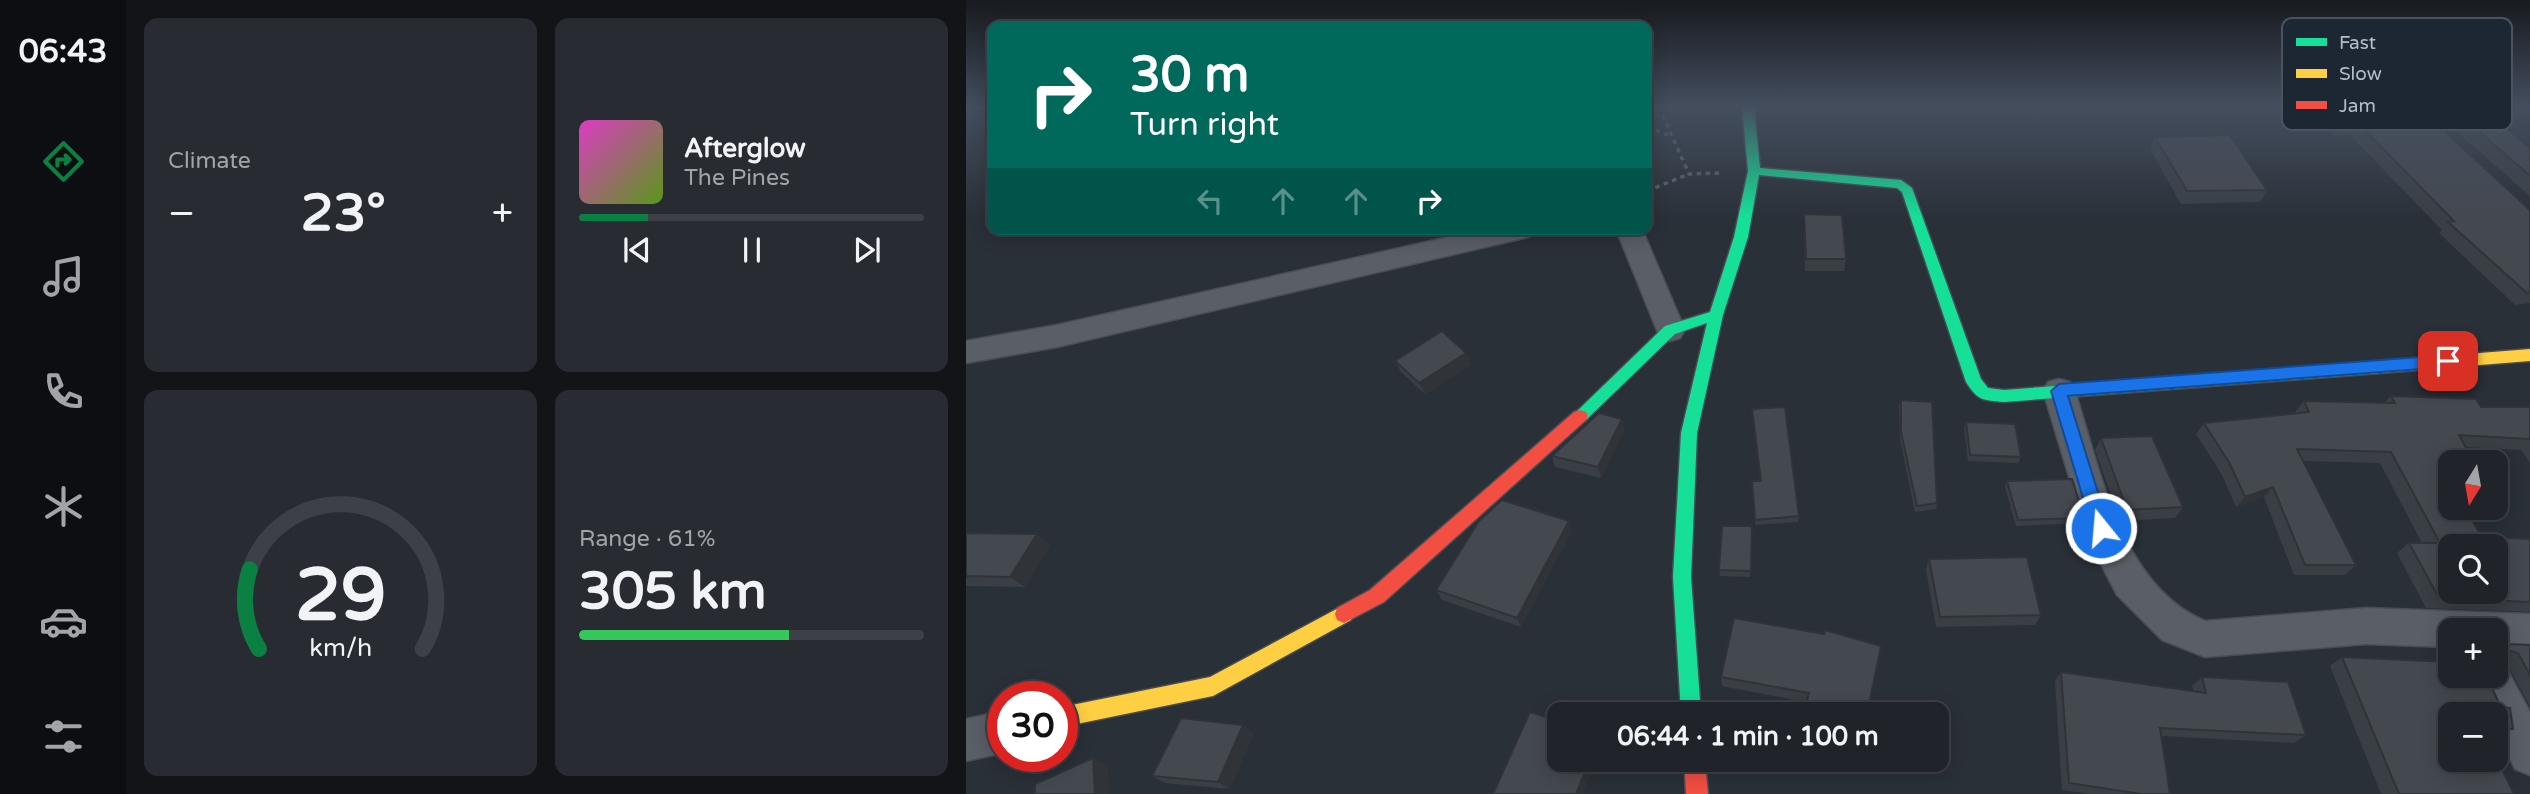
<!DOCTYPE html>
<html lang="en">
<head>
<meta charset="utf-8">
<style>
  body { margin:0; font-family:"Varela Round",sans-serif; background:#282c32; color:#f1f3f6; height:100vh; display:flex; flex-direction:column; font-size:26px; white-space:nowrap }
  * { box-sizing:border-box; margin:0 }
  p { font-size:23px; color:#a2a4a8 }
  .icon { flex:none; width:38px; height:38px; fill:none; stroke:currentColor; stroke-width:2; stroke-linecap:round; stroke-linejoin:round }
  .map { position:relative; flex:1; overflow:hidden }
  .side { display:flex; flex-direction:column; gap:18px; padding:18px; background:#121417; width:840px }
  .side>* { flex:none }
  .top-card { position:absolute; left:21px; top:21px; width:665px; height:214px; border-radius:14px; box-shadow:0 4px 18px #0003,0 0 0 2px #3d4147; background:#00695c; color:#fff; overflow:hidden }
  .needle { width:46px; rotate:191deg }
  .controls { position:absolute; left:1472px; top:450px; display:grid; gap:14px }
  .controls a { display:grid; place-items:center; width:70px; height:70px; border-radius:14px; background:#20242a; box-shadow:0 4px 18px #0003,0 0 0 2px #3d4147; font-size:35px }
  .speed { position:absolute; left:21px; top:681px; display:flex; gap:14px; font-size:35px; font-weight:700; text-align:center }
  .speed>* { display:grid; place-content:center; width:91px; height:91px; border-radius:50%; background:#20242a; box-shadow:0 4px 18px #0003,0 0 0 2px #3d4147; line-height:1 }
  .speed .limit { border:10px solid #d22; background:#fff; color:#111 }
  .pin { position:absolute; display:grid; place-items:center; width:60px; height:60px; color:#fff; margin:-30px; border-radius:14px; box-shadow:0 4px 10px #0006 }
  .me { position:absolute; width:77px; margin:-38px; rotate:343deg; stroke-linejoin:round; filter:drop-shadow(0 0 5px #0008) }
  .turn { display:flex; align-items:center; gap:24px; height:147px; padding:0 28px; font-size:32px }
  .turn .icon { width:91px; height:91px; stroke-width:2.5 }
  .turn b { display:block; font-size:49px; line-height:60px }
  .lanes { display:flex; align-items:center; height:66px; padding:0 28px; background:#0003; justify-content:center; gap:35px; direction:ltr }
  .lanes .off { opacity:.35 }
  .big { font-size:52px; font-weight:700; line-height:1.1 }
  .side .tile { flex:1; display:flex; flex-direction:column; justify-content:center; gap:10px; min-width:0; padding:0 24px; border-radius:14px; background:#282c32 }
  .side .dial { align-items:center; gap:0 }
  .dial svg { height:182px; overflow:visible; fill:none; stroke:#3d4147; stroke-width:7; stroke-linecap:round; text-anchor:middle }
  .dial text { fill:#f1f3f6; stroke:none }
  .song { display:flex; align-items:center; gap:21px }
  .cover { width:84px; height:84px; border-radius:10px; background:linear-gradient(135deg,hsl(310 70% 55%),hsl(90 70% 35%)) }
  .played { height:7px; border-radius:4px; background:linear-gradient(90deg,#0b8043 20%,#3d4147 20%) }
  .keys { display:flex; justify-content:space-around; direction:ltr }
  .heat { display:flex; justify-content:space-between; align-items:center; font-size:38px; direction:ltr }
  .charge { height:10px; border-radius:5px; background:linear-gradient(90deg,#34c759 61%,#3d4147 0) }
  .side .tiles { flex:1; display:grid; gap:18px; grid-template-columns:repeat(2,1fr) }
  .trip { position:absolute; left:581px; top:702px; width:402px; height:70px; border-radius:14px; background:#20242a; box-shadow:0 4px 18px #0003,0 0 0 2px #3d4147; font-weight:700; line-height:70px; text-align:center }
  main { display:flex; flex:1; min-height:0 }
  .tabs { display:flex; flex-direction:column; width:126px; justify-content:space-around; align-items:center; background:#0d0e11; color:#a2a4a8 }
  .tabs .icon { width:49px; height:49px }
  .tabs .current { color:#0b8043 }
  .tabs b { font-size:32px; color:#f1f3f6 }
  .map>svg:first-child { display:block }
  .lines { fill:none; stroke-linecap:round; stroke-linejoin:round }
  .street-casing { stroke:#484c53; stroke-width:3 }
  .fast-casing { stroke:#484c53; stroke-width:3 }
  .slow-casing { stroke:#484c53; stroke-width:3 }
  .jam-casing { stroke:#484c53; stroke-width:3 }
  .path { stroke:#5d636a; stroke-width:3.5; stroke-dasharray:4.5 4.5; stroke-linecap:butt }
  .street { fill:#5a5e66; fill-rule:evenodd }
  .fast { fill:#16e098; fill-rule:evenodd }
  .slow { fill:#ffcf43; fill-rule:evenodd }
  .jam { fill:#f24e42; fill-rule:evenodd }
  .wall { fill:#3a3f45 }
  .shaded-wall { fill:#303338 }
  .building { fill:#444950; stroke:#303338; stroke-width:2; fill-rule:evenodd }
  .route { fill:#1a73e8; stroke:#114b97; stroke-width:2 }
  .key { fill:#1d2633; stroke:#4a5360; stroke-width:2 }
  .key-label { font-size:19px; fill:#b4bcc9 }
</style>
</head>
<body>
<main>
<nav class="tabs">
<b>06:43</b>
<svg class="icon current" aria-label="directions" viewBox="0 0 24 24"><path d="M12 3l9 9-9 9-9-9zM9 14v-3h6M13 9l2 2-2 2"/></svg>
<svg class="icon" aria-label="music" viewBox="0 0 24 24"><path d="M9 18V5l10-2v13"/><circle cx="6" cy="18" r="3"/><circle cx="16" cy="16" r="3"/></svg>
<svg class="icon" aria-label="phone" viewBox="0 0 24 24"><path d="M5 4h4l2 5-3 2q2 4 5 5l2-3 5 2v4C11 20 4 13 5 4z"/></svg>
<svg class="icon" aria-label="climate" viewBox="0 0 24 24"><path d="M12 3v18M4 7l16 10M4 17L20 7"/></svg>
<svg class="icon" aria-label="car" viewBox="0 0 24 24"><path d="M5 17H2v-5l4-1 3-4h7l3 4 3 1v5h-3M9 17h6M6 11h13"/><circle cx="7" cy="17" r="2"/><circle cx="17" cy="17" r="2"/></svg>
<svg class="icon" aria-label="filters" viewBox="0 0 24 24"><path d="M4 7h16M4 17h16"/><circle cx="9" cy="7" r="2"/><circle cx="15" cy="17" r="2"/></svg>
</nav>
<section class="side">
<div class="tiles">
<div class="tile"><p>Climate</p>
<div class="heat"><a>−</a><b class="big">23°</b><a>+</a></div>
</div>
<div class="tile">
<div class="song"><i class="cover"></i><div><b>Afterglow</b><p>The Pines</p></div></div>
<div class="played"></div>
<div class="keys"><svg class="icon" aria-label="previous" viewBox="0 0 24 24"><path d="M18 5L8 12l10 7zM5 5v14"/></svg><svg class="icon" aria-label="pause" viewBox="0 0 24 24"><path d="M8 5v14M16 5v14"/></svg><svg class="icon" aria-label="next" viewBox="0 0 24 24"><path d="M6 5l10 7-10 7zM19 5v14"/></svg></div>
</div>
<div class="tile dial"><svg viewBox="0 0 100 80">
<path d="M14 69A42 42 0 1 1 86 69"/>
<path d="M14 69A42 42 0 0 1 10 34" stroke="#0b8043"/>
<text x="50" y="56" font-size="32" font-weight="700">29</text>
<text x="50" y="72" font-size="11">km/h</text>
</svg></div>
<div class="tile"><p>Range · 61%</p><b class="big">305 km</b><div class="charge"></div></div>
</div>
</section>
<div class="map">
<svg width="1564" height="794" viewBox="0 0 1564 794">
  <rect width="100%" height="100%" fill="#2a3038"/>
  <g class="lines">
    <defs>
      <g id="street">
        <path d="M518,229H571L567,235L558,238L91,347L0,363V341L91,325Z"/>
        <path d="M650,229H676L719,330L714,338L704,341L694,338Z"/>
        <path d="M1093,379L1104,382L1109,391C1134,469 1155,586 1239,621L1400,608L1564,614V650L1530,649V630H1484V647L1400,644L1239,657L1196,640L1151,595L1122,539L1077,391L1082,382Z"/>
        <path d="M1530,659L1537,662L1564,712V775L1549,769L1530,730V714H1521L1503,676H1530Z"/>
        <path d="M37,711V753L0,761V719Z"/>
      </g>
      <path id="fast" d="M776,107H788L794,168L935,180L946,188L1015,379L1022,388L1038,390L1401,362L1409,368L1401,374L1038,402C1017,400 1012,401 1000,382L936,192L931,188L793,175L782,237L757,315L731,433L725,577L735,714H715L707,577L715,433L741,323L709,334L620,420H608L606,416L699,326L744,312L768,237L782,171Z"/>
      <g id="slow">
        <path d="M1564,349V361L1401,374L1393,368L1401,362Z"/>
        <path d="M378,605L385,608L387,614L385,620L247,696L96,727V707L244,677Z"/>
      </g>
      <g id="jam">
        <path d="M614,410L620,412L622,416L620,420L418,602L378,623L371,620L369,614L371,608L404,590L608,412Z"/>
        <path d="M718,760H739L742,794H720Z"/>
      </g>
    </defs>
    <use href="#street" class="street-casing"/>
    <use href="#fast" class="fast-casing"/>
    <use href="#slow" class="slow-casing"/>
    <use href="#jam" class="jam-casing"/>
    <g class="path">
      <path d="M693,107L723,174L754,173"/>
      <path d="M681,128L706,136"/>
      <path d="M681,191L723,174"/>
    </g>
    <use href="#street" class="street"/>
    <use href="#fast" class="fast"/>
    <use href="#slow" class="slow"/>
    <use href="#jam" class="jam"/>
  </g>
  <g class="wall">
    <path d="M1339,107H1452L1564,210V303L1549,305L1473,233L1476,230L1384,135L1367,136Z"/>
    <path d="M1463,107H1500L1509,116L1564,149V196Z"/>
    <path d="M1189,137L1301,190L1294,202L1215,204L1184,149Z"/>
    <path d="M838,214L880,259L878,271H839L838,227Z"/>
    <path d="M500,353L505,365L459,394L435,372L429,361Z"/>
    <path d="M1425,396L1515,407H1564V463L1555,450L1499,447L1484,462V474H1479L1516,537L1564,539V612L1460,608L1431,553L1443,543H1456L1414,463L1337,461L1390,565L1379,575H1328L1298,497L1270,507L1256,475L1230,434L1238,423L1329,414V412L1338,401L1418,403Z"/>
    <path d="M935,400L971,503L970,509L949,512L934,439L933,406Z"/>
    <path d="M786,409L833,516L832,522L789,525L786,481H794Z"/>
    <path d="M656,419L658,430L635,478L589,467L586,456Z"/>
    <path d="M1000,422L1055,457L1052,463L1002,461L998,428Z"/>
    <path d="M1135,438L1217,507L1209,518L1154,521L1129,450Z"/>
    <path d="M1041,481L1118,518L1114,523L1050,526L1039,487Z"/>
    <path d="M786,526L784,577L754,576L753,570Z"/>
    <path d="M606,531L555,627L476,600L470,590Z"/>
    <path d="M0,533L71,534L84,545L59,587L0,586Z"/>
    <path d="M963,559L1075,615L1069,625L970,627L960,569Z"/>
    <path d="M768,618L901,714L756,686L755,677Z"/>
    <path d="M1517,625H1540L1543,644L1564,645V706L1539,661L1538,666L1530,671V630H1509Z"/>
    <path d="M1376,657L1535,707L1547,729L1530,737V714H1484L1548,794H1415L1364,666Z"/>
    <path d="M1095,672L1228,692L1226,686L1236,677L1340,735L1328,743L1196,736L1204,794H1123L1096,790L1089,681Z"/>
    <path d="M288,733L264,789L199,783L186,776Z"/>
  </g>
  <g class="shaded-wall">
    <path d="M500,353L505,365L459,394L453,383Z"/>
    <path d="M656,419L658,430L635,478L632,467Z"/>
    <path d="M1307,487L1298,497L1270,507L1279,497Z"/>
    <path d="M603,521L606,531L555,627L551,618Z"/>
    <path d="M71,534L84,545L59,587L44,577Z"/>
    <path d="M277,725L288,733L264,789L252,782Z"/>
    <path d="M127,758L142,766L144,794H129Z"/>
    <path d="M624,760H630L617,794H610Z"/>
  </g>
  <g class="building">
    <path d="M1357,107H1452L1564,210V292L1561,293L1482,222L1488,221L1392,123L1374,124Z"/>
    <path d="M1485,107H1500L1509,116H1528L1564,149V176Z"/>
    <path d="M1264,135L1301,190L1221,191L1189,137Z"/>
    <path d="M838,214L876,215L880,259H840Z"/>
    <path d="M476,331L500,353L453,383L429,361Z"/>
    <path d="M1425,396L1510,399L1515,407H1564V439L1493,435L1508,462H1473L1484,482V508H1499L1516,537L1564,539V602L1473,598L1443,543H1474L1425,452L1331,449L1390,565H1339L1307,487L1279,497L1264,464L1238,423L1343,412L1338,401L1429,403ZM1484,546H1530V592H1484Z"/>
    <path d="M935,400L966,402L971,503L951,506L935,432Z"/>
    <path d="M819,407L833,516L789,520L786,481H795L786,409Z"/>
    <path d="M633,413L656,419L632,467L586,456Z"/>
    <path d="M1000,422L1049,424L1055,457L1004,455Z"/>
    <path d="M1186,436L1217,507L1161,510L1135,438Z"/>
    <path d="M1106,479L1118,518L1052,520L1041,481Z"/>
    <path d="M536,500L603,521L551,618L470,590L513,521Z"/>
    <path d="M756,526H786L785,571L753,570Z"/>
    <path d="M0,533L71,534L44,577L0,576Z"/>
    <path d="M1061,557L1075,615L974,617L963,559Z"/>
    <path d="M768,618L858,634L859,630L915,646L901,714H837L843,693L755,677Z"/>
    <path d="M1517,625H1540L1543,644L1564,645V675L1552,653L1541,650L1538,666L1530,650V630H1519Z"/>
    <path d="M1376,657L1484,662V676H1520L1535,707L1544,708L1547,729L1530,728V714H1484V760H1530V757L1548,794H1433Z"/>
    <path d="M1095,672L1240,693L1236,677L1322,682L1340,735L1194,728L1204,794H1175L1103,783Z"/>
    <path d="M564,712L593,721V760H624L610,794H527Z"/>
    <path d="M215,718L277,725L252,782L186,776Z"/>
    <path d="M127,758L129,794H69V784Z"/>
  </g>
  <linearGradient id="sky" x2="0" y2="1"><stop stop-color="#171a1f"/><stop offset="0.49" stop-color="#444e5e"/><stop offset="1" stop-color="#444e5e" stop-opacity="0"/></linearGradient>
  <rect width="1564" height="218" fill="url(#sky)"/>
  <path class="route" d="M1482,355L1490,361L1482,367L1102,396L1143,528L1135,536L1126,528L1085,391L1093,384Z"/>
  <rect x="1316" y="18" width="230" height="112" rx="10" class="key"/>
  <rect x="1330" y="38" width="31" height="8" fill="#16e098"/>
  <rect x="1330" y="69" width="31" height="9" fill="#ffcf43"/>
  <rect x="1330" y="101" width="31" height="8" fill="#f24e42"/>
  <g class="key-label">
    <text x="1373" y="49">Fast</text>
    <text x="1373" y="80">Slow</text>
    <text x="1373" y="112">Jam</text>
  </g>
</svg>
<div class="controls">
<a><svg class="needle" viewBox="-14 -14 28 28"><path d="M0-13l5 13h-10z" fill="#e53935"/><path d="M0 13l5-13h-10z" fill="#a2a4a8"/></svg></a>
<a><svg class="icon" aria-label="search" viewBox="0 0 24 24"><circle cx="10" cy="10" r="6"/><path d="M15 15l6 6"/></svg></a>
<a>+</a>
<a>−</a>
</div>
<div class="speed"><div class="limit">30</div></div>
<div class="pin" style="left:1482px;top:361px;background:#d93025"><svg class="icon" aria-label="arrive" viewBox="0 0 24 24"><path d="M6 21V4h12l-3 4 3 4H6"/></svg></div>
<svg class="me" style="left:1135px;top:528px" viewBox="-20 -20 40 40"><circle r="17" fill="#1a73e8" stroke="#fff" stroke-width="3"/><path d="M0-11L8 9 0 5-8 9z" fill="#fff"/></svg>
<div class="trip">06:44 · 1 min · 100 m</div>
<div class="top-card">
<div class="turn"><svg class="icon" aria-label="right" viewBox="0 0 24 24"><path d="M7 20v-9h11M14 6l5 5-5 5"/></svg><div><b>30 m</b>Turn right</div></div>
<div class="lanes"><svg class="icon off" aria-label="left" viewBox="0 0 24 24"><path d="M17 20v-9H6M10 6l-5 5 5 5"/></svg><svg class="icon off" aria-label="ahead" viewBox="0 0 24 24"><path d="M12 20V5M6 11l6-6 6 6"/></svg><svg class="icon off" aria-label="ahead" viewBox="0 0 24 24"><path d="M12 20V5M6 11l6-6 6 6"/></svg><svg class="icon" aria-label="right" viewBox="0 0 24 24"><path d="M7 20v-9h11M14 6l5 5-5 5"/></svg></div>
</div>
</div>
</main>
</body>
</html>
